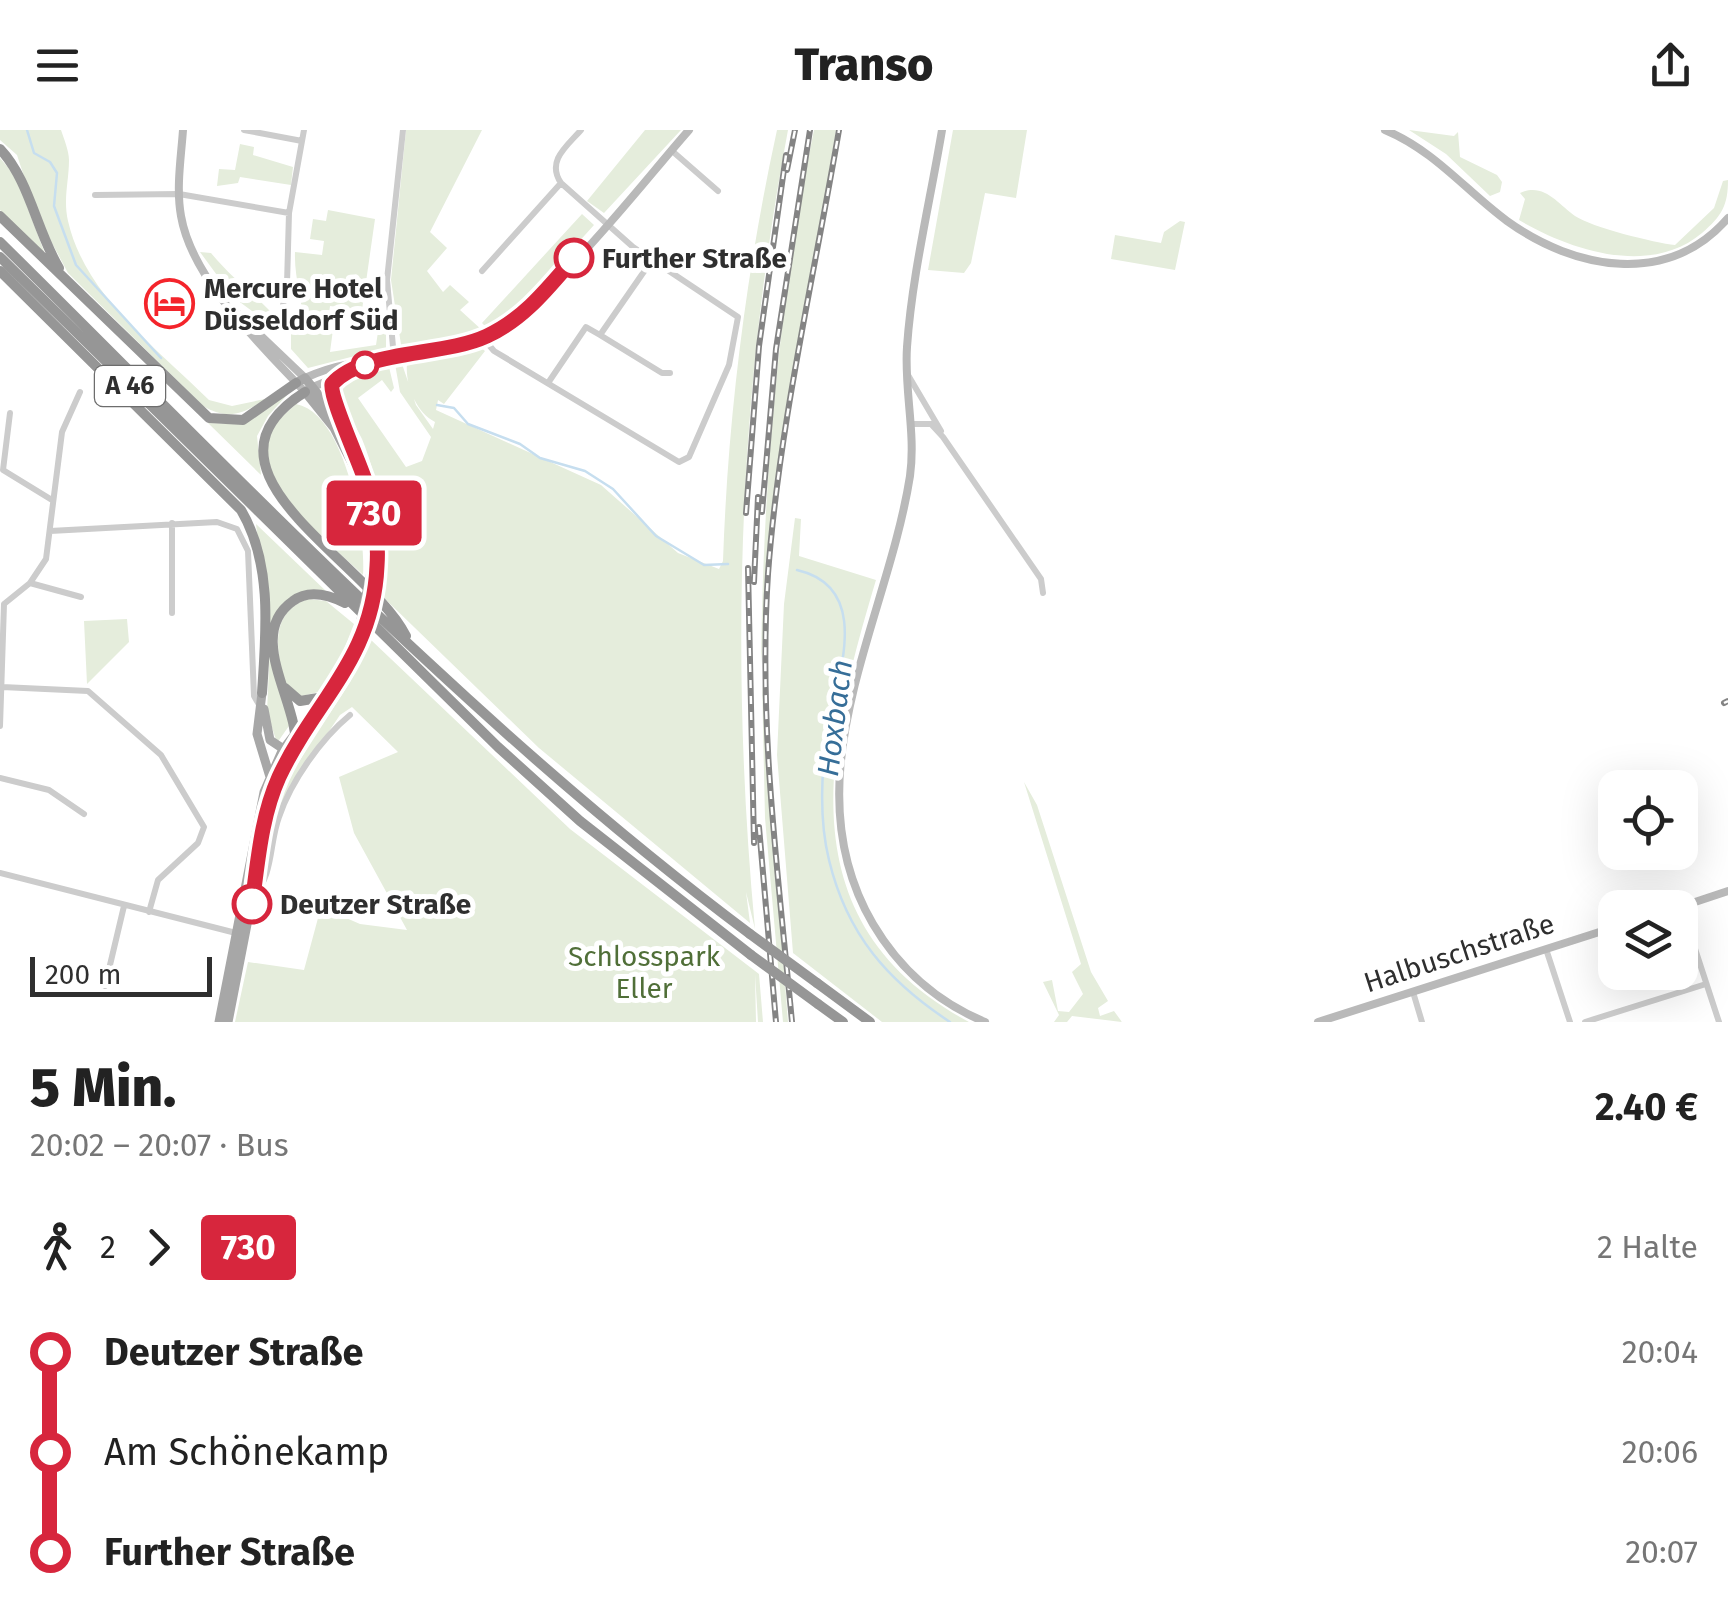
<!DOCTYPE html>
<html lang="de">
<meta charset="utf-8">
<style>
body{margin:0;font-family:"Fira Sans",sans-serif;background:#f6f6f6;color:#222;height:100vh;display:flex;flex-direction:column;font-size:38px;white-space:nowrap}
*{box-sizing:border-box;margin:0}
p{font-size:32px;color:#767676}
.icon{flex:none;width:55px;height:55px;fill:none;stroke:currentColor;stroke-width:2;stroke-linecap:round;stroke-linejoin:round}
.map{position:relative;height:892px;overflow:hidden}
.details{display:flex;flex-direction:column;background:#fff;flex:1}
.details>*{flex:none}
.badge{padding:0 20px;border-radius:8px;font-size:35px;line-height:65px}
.fabs{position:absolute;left:1598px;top:640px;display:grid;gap:20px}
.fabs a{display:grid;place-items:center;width:100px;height:100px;border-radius:20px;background:#fff;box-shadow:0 10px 40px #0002;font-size:50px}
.scale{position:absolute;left:30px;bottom:25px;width:182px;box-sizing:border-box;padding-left:10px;border:5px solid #2f2f2f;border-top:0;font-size:28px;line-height:35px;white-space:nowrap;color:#2f2f2f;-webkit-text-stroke:8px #fff;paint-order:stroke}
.map>.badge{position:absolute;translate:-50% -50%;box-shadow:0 0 0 5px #fff}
.legs{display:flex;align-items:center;gap:15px;height:110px;padding:0 30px;font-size:32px}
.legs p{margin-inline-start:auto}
.overview{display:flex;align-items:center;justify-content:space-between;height:170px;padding:0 30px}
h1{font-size:55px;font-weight:800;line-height:75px}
ul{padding:0 30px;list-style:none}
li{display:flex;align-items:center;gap:35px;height:100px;font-size:38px}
li i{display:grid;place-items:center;width:15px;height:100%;margin:0 12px;background:currentColor}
li i::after{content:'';width:25px;height:25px;margin:-12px;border:8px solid;border-radius:50%;background:#fff}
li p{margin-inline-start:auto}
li:first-child i{background:linear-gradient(#0000 50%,currentColor 0)}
li:last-child i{background:linear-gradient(currentColor 50%,#0000 0)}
header{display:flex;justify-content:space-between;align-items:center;height:130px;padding:0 30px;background:#fff;font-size:45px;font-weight:800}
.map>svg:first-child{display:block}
.green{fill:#e5eddc}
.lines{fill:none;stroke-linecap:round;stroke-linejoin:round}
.stream{stroke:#c6deef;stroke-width:2.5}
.street{stroke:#ccc;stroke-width:6}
.secondary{stroke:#b9b9b9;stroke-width:8}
.primary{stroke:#a7a7a7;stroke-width:9}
.highway{stroke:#969696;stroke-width:10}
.rail-casing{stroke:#848484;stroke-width:6}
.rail{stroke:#fff;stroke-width:2.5;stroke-dasharray:8;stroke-linecap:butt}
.primary-bridge{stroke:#a7a7a7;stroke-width:9}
.highway-bridge{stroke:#969696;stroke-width:10}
.line-1-casing{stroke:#fff;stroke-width:22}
.line-1{stroke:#d7263d;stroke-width:15}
.stop-1-dot{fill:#fff;stroke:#d7263d;stroke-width:5}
.labels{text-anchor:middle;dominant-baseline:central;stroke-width:10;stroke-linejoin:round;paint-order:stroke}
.shield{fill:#fff;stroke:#6d6d6d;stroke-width:2.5}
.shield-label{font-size:25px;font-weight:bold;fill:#2f2f2f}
.stop-label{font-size:28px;font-weight:bold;fill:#2f2f2f;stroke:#fff;text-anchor:start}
.poi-label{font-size:28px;font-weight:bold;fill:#2f2f2f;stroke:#fff;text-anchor:start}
.street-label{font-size:28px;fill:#2f2f2f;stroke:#fff}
.park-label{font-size:28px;fill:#506f38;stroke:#fff}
.water-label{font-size:30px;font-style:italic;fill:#366e98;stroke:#fff}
</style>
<header><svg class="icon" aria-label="menu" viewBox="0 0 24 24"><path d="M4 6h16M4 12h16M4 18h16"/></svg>Transo<svg class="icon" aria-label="share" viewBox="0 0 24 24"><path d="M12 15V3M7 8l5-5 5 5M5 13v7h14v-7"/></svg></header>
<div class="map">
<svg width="1728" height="892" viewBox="0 0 1728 892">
<rect width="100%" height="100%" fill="#fff"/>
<path class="green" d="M0 0H61C64 9 69 21 69 30 69 51 63 69 68 91 85 166 158 219 209 270L232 276 265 269C243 285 227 290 203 276L68 143 36 83 17 25 0 10Z
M406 0H482L430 102 447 118 427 141 443 162 450 155 469 172 460 180 483 201 441 216 402 221 391 150Z
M645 0H681L604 83 587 71Z
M777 0H788C738 265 730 531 755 799L746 762 750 793 539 618 382 466C387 414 382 358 362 309 354 292 341 277 338 259L361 243 389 237 394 258 391 262 382 250 358 268 406 337 422 331 431 307 400 262 395 234H402L416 275 433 299 435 292C416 282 405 255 407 233L479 216 485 221 444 274 438 270 436 280 601 355 678 423 719 439 723 431C728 286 746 142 777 0Z
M814 0H836L773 379 761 534C763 355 778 175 814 0Z
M953 0H1027L1016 68 985 63 971 133 964 143 928 140Z
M1409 0 1454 6 1458 2 1460 27 1497 45 1502 52 1500 62 1490 66 1446 24Z
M240 14 254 17 253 25 293 37 291 55 240 47 238 53 217 56 219 39 235 40Z
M0 28 16 47 45 124 0 80Z
M1728 50C1728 75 1722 86 1702 103 1650 147 1570 120 1519 90L1525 69 1520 63C1544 52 1558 74 1575 86 1591 97 1655 113 1675 115L1714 78 1723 51Z
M328 80 375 89 362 180 330 176 328 191 334 192 330 222 376 215 378 202 386 203V218L308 238 291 219V195L303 196C303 169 294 149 295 122L322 125 324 111 310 109 313 89 326 91Z
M582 84 594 95 531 165 489 200 482 193Z
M1180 91 1185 92 1175 140 1111 129 1115 105 1161 113 1164 102Z
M200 122 211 123C230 146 249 160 270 181L267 192 233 167Z
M288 264 268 286 257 306 261 345 208 293 242 294Z
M296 274C345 283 366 402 363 445 329 411 251 358 270 302 274 292 288 282 296 274Z
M795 388 801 389 799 426 876 450C826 617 784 793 969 892H882L793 823 777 625 784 474Z
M256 394 328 463 300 464 271 502 291 593 277 613 267 582 270 514Z
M308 469 326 471 354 494 341 527 319 562 301 566 284 552C276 519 270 482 308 469Z
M127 489 129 512 87 554 84 491Z
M370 509 570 699 759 844 763 892H758L755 844 756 892H235L248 832 304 840 321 777 360 794 407 800 354 703 339 647 398 622 352 577 340 585 285 666 262 743 284 655 350 552Z
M762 552 788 892H783L765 688Z
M1024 652 1037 675 1091 842 1108 871 1098 878 1100 886 1114 881 1122 892 1072 886 1067 892H1054L1059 885 1043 852 1052 850 1058 881 1069 882 1083 864 1072 842 1081 834Z"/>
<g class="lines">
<path class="stream" d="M27 0 34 23 50 32 57 43 54 76 76 135 161 228
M437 275 454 278 468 294 520 314 540 328 585 341 613 359 656 406 704 435 728 434
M797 440C875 458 836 549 828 600 821 640 819 690 829 730 847 805 888 851 950 892"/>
<path class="street" d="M244 0 302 11
M671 20 718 61
M95 65 179 64 289 83
M482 141 561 53
M280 191 287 154 289 83 304 0
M600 205 662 243H670
M483 208 494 221 679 332 689 327 729 235 738 187 633 117 561 53C546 31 567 16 581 0
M394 228 387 150 403 0
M908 245 941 301
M548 253 586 197 600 205 652 130
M10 283 3 340 52 370
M911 294H931L943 307 1041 449 1043 463
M50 401 217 392 237 399 248 421 254 566 261 578
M30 453 81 467
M172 483V393
M2 557 88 561 161 625 204 697 198 713 158 750 149 782
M0 596 4 474 30 453 46 429 62 302 80 262
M0 648 49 660 84 684
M0 743 236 803
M253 767C274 744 269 714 279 687 291 651 321 609 350 585
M1681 776 1719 892
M1546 819 1570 892
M105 856 124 776
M1413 862 1422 892
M1585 892 1706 854"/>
<path class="secondary" d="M183 0C181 28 176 58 181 86 192 150 261 215 305 262
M942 0C930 72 912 145 907 217 904 260 916 303 910 346 887 493 788 649 873 794 899 838 937 872 985 892
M1385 0C1435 21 1465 60 1507 91 1575 140 1668 157 1728 88
M235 181 305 248C362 222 412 234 469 213 542 187 635 61 689 0
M339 246 331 264 352 313
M308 259 374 232
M1677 778 1728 761
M1318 892 1615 797"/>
<path class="primary" d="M296 253 305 248C354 306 381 371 377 447
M305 262 334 298 356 341
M262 563 257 604 270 647
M264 579 270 610 288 622
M219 892 264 662 282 621 339 546 358 504
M228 892 272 666 287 632 339 556"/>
<path class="highway" d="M0 19C30 51 36 100 59 138
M0 86 209 288 243 290 296 253
M0 112C242 351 477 600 750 804
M0 127 498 617 580 691 751 825
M0 141 241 380C273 434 266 503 262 563
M305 262C181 340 369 431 406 506
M285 558 300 571 324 567
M295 620C302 576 243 506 293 471 309 459 329 465 345 473
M817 853 870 892
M818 874 843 892"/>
<defs>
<path id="rail" d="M787 40 795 0
M762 382 776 219 810 0
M746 383 759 216 786 25
M748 438 754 713
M754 452 758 367
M1724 573 1728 571
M759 697 776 892
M792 892C778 742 758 594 768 444 779 295 814 147 839 0"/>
</defs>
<use href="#rail" class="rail-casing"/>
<use href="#rail" class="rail"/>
<path class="primary-bridge" d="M358 504 371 442
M363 508 374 468"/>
<path class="highway-bridge" d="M750 804 817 853
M751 825 818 874"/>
</g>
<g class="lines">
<defs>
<path id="line-1" d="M252 774C258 731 261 687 279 647 315 570 373 529 377 436 379 408 374 380 366 353 360 333 329 266 332 254 364 219 442 227 487 206 524 189 548 158 574 128"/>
</defs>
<use href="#line-1" class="line-1-casing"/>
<use href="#line-1" class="line-1"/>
</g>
<defs>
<symbol id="hotel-ring" viewBox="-11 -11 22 22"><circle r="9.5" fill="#fff" stroke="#f4242b" stroke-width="1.5"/><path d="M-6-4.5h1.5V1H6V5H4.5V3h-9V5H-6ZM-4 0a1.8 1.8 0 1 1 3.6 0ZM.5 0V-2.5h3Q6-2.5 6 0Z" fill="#f4242b"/></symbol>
</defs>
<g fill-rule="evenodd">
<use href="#hotel-ring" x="142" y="146" width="55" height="55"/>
</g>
<g class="stop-1-dot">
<circle cx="574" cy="128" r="18"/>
<circle cx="365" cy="235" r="12"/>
<circle cx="252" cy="774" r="18"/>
</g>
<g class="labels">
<rect class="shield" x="95" y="236" width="70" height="40" rx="8"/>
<g class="shield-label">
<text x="130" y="256">A 46</text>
</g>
<g class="stop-label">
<text x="602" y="128">Further Straße</text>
<text x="280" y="774">Deutzer Straße</text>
</g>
<g class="poi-label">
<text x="204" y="158">Mercure Hotel<tspan x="204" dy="32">Düsseldorf Süd</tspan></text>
</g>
<g class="street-label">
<text transform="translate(1459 823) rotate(-18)">Halbuschstraße</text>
</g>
<g class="park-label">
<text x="644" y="826">Schlosspark<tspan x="644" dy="32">Eller</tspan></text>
</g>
<g class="water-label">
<text transform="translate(835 588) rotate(-83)">Hoxbach</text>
</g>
</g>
</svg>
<div class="fabs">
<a><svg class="icon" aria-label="locate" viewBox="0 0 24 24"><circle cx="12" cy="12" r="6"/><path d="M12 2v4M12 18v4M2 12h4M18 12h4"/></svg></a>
<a><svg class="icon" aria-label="layers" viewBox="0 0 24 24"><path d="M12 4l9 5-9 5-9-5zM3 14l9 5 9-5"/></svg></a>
</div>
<div class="scale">200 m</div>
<b class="badge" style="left:374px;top:383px;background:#d7263d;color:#fff">730</b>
</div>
<section class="details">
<div class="overview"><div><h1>5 Min.</h1><p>20:02 – 20:07 · Bus</p></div><b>2.40 €</b></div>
<div class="legs"><svg class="icon" aria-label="walk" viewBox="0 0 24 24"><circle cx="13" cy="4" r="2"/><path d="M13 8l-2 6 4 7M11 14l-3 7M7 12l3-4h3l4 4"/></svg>2<svg class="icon" aria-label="forward" viewBox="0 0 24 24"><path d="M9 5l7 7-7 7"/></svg><b class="badge" style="background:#d7263d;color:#fff">730</b><p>2 Halte</p></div>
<ul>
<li><i style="color:#d7263d"></i><b>Deutzer Straße</b><p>20:04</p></li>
<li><i style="color:#d7263d"></i><span>Am Schönekamp</span><p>20:06</p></li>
<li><i style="color:#d7263d"></i><b>Further Straße</b><p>20:07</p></li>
</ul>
</section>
